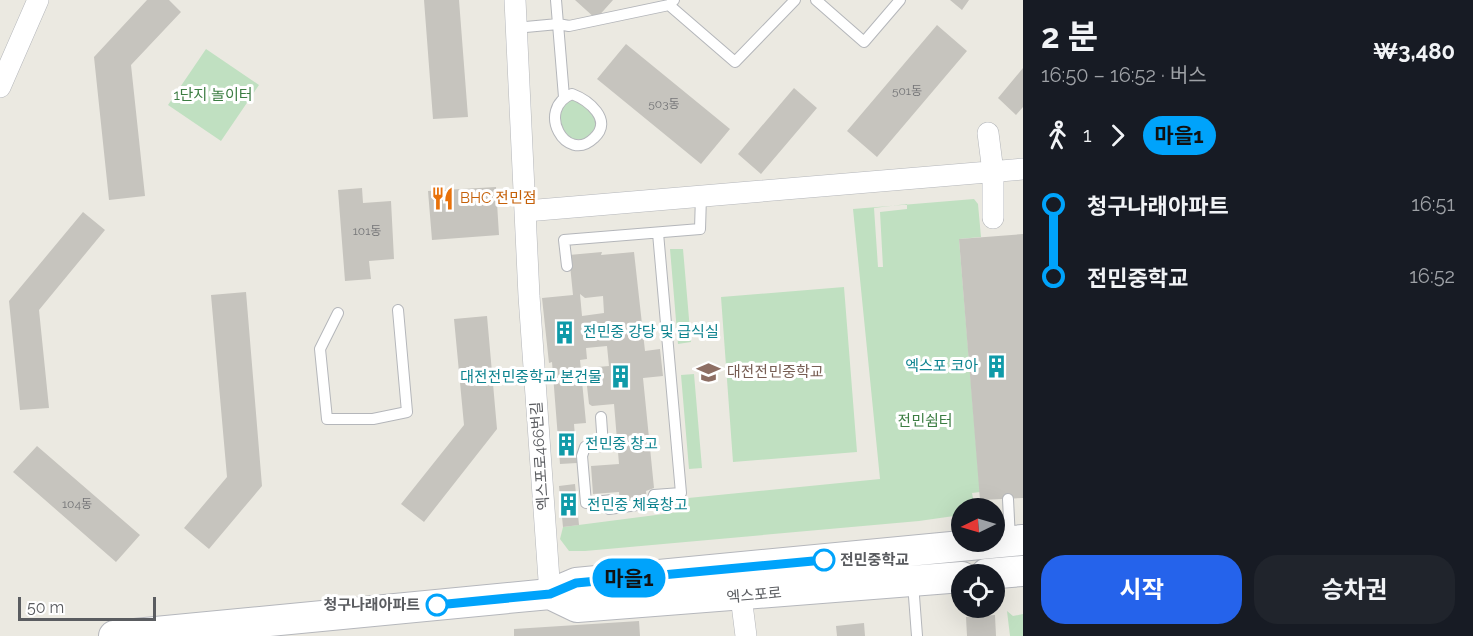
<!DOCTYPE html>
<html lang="ko">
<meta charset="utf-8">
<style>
body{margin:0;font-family:Raleway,"Noto Sans KR",sans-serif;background:#20242c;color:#f1f3f6;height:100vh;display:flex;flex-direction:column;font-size:22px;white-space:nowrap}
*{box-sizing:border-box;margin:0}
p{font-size:20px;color:#9ea1a6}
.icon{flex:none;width:33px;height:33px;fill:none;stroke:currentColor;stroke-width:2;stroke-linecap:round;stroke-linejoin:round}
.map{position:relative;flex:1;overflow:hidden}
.details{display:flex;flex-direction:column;background:#171b24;width:450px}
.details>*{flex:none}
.badge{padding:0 12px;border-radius:20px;font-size:21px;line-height:39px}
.needle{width:39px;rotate:265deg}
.controls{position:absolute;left:951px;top:498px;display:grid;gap:12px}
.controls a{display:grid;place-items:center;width:54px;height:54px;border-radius:50%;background:#171b24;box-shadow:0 6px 24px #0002;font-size:30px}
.scale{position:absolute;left:18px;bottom:15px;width:138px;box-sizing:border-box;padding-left:6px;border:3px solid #5a5c60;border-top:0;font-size:16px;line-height:21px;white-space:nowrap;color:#5a5c60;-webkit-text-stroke:4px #fff;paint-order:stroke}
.map>.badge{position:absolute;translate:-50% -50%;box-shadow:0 0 0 3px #fff}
.legs{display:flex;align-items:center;gap:9px;height:66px;padding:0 18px;font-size:20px}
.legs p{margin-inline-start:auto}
.overview{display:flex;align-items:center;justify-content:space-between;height:102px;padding:0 18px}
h1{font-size:33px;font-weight:700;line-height:45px}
.cta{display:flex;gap:12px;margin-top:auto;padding:12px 18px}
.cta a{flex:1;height:69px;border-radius:24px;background:#2563eb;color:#fff;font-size:24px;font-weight:700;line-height:69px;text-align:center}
.cta a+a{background:#20242c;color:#f1f3f6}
ul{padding:0 18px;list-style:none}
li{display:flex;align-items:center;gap:21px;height:72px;font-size:22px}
li i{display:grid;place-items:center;width:9px;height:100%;margin:0 8px;background:currentColor}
li i::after{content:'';width:15px;height:15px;margin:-8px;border:4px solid;border-radius:50%;background:#171b24}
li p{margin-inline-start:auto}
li:first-child i{background:linear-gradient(#0000 50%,currentColor 0)}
li:last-child i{background:linear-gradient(currentColor 50%,#0000 0)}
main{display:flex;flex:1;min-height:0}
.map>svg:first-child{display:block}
.green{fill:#c0e0c1;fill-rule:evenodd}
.building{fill:#c6c4be;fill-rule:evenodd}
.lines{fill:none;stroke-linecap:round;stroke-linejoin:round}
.service-casing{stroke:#b4b6ba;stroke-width:12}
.minor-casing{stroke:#b4b6ba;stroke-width:22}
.secondary-casing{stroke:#b5b7bc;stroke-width:32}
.service{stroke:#fff;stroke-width:10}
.minor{stroke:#fff;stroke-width:21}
.secondary{stroke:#fff;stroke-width:30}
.line-1-casing{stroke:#fff;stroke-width:14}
.line-1{stroke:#00a3fb;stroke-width:9}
.stop-1-dot{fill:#fff;stroke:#00a3fb;stroke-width:3}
.labels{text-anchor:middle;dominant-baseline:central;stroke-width:6;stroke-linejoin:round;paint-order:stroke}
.number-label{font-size:12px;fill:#757678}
.park-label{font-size:15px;fill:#3c7d42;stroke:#fff}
.food-label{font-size:15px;fill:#c56008;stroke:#fff;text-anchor:start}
.culture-label{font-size:15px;fill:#0d838f;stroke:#fff;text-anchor:start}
.education-label{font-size:15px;fill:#785e54;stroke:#fff;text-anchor:start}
.street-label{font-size:15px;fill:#5a5c60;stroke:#fff}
.stop-label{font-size:15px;font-weight:bold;fill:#5a5c60;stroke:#fff;text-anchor:start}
</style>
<main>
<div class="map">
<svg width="1023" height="636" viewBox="0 0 1023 636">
<rect width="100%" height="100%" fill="#ebe9e1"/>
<path class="green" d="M206 49 259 85 221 141 168 105Z
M572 94 600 118 594 139 565 140 556 111Z
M974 199 978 204 981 237 959 239 980 492 972 493 975 508H962L961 515 919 521 585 551H569L560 539 563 527 679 512 678 499 880 479 853 209ZM907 204V209L880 212 883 267H878L874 208Z
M670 249H683L691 342 678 344Z
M844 287 857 452 733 462 721 297Z
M694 374 702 468 689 469 681 375Z
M1007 611 1013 616 1023 614V636H1010Z"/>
<path class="building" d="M147 0H169L181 12 131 65 145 196 109 200 94 57Z
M424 0H459L468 117 433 119Z
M575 0H613L596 19Z
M950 0H969L962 10Z
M937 25 967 51 877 157 847 131Z
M626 44 730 129 701 164 597 79Z
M1023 68V107L1016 115 998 98Z
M794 88 817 108 761 174 738 154Z
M496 187 499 235 432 240 428 191Z
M362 188 363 203 391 201 394 259 369 261 371 279 345 281 338 190Z
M83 212 105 230 39 310 49 408 20 410 9 301Z
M1023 234V498L980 500 959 239Z
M602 252 601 255 634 252 645 351 660 349 663 376 643 378 654 488 646 491 647 502 620 504 619 492 593 494 591 466 619 464 614 404 592 406 589 404 585 368 609 366 607 346 586 348 587 359 580 360 586 423 574 424 577 463 560 464 552 362 549 363 542 298 573 295 569 255ZM580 294 585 298 603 296 604 313 582 316Z
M246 292 262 486 209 549 184 528 227 477 211 295Z
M487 316 497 429 424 522 401 504 464 425 454 319Z
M37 446 140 535 116 562 13 472Z
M575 484 579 525 563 527 559 486Z
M995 615 996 636H967L966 617Z
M639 621 640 636H514V629Z
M864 623 865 636H837L836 626Z"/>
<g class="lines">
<defs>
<path id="service" d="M556 0 558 24 569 26 669 5
M674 0 669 5 735 62 795 0
M816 0 864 42 900 0
M515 28 558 24 564 97
M572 94C588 100 614 120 594 138 566 165 535 109 572 94Z
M567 266 564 240 700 229 701 196
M338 313 320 349 327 419H373L407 412 398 310
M601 417 603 446 585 447 582 456 586 503 612 500 609 509 651 503 654 495 681 493 658 233
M1008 499 1010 540
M913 583 917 636"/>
<path id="minor" d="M515 0 529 296 550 594
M0 87 38 0
M988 133 993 172V218
M526 211 1023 169
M739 580 746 636"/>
<path id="secondary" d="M986 574 1023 571
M550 594 577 607 962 577
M114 636 550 594 576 583 1023 540"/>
</defs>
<use href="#service" class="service-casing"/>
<use href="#minor" class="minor-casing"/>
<use href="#secondary" class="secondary-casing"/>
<use href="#service" class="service"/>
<use href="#minor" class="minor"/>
<use href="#secondary" class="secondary"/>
</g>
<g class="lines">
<defs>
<path id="line-1" d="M437 605 550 594 576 583 824 560"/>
</defs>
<use href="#line-1" class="line-1-casing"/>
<use href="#line-1" class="line-1"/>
</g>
<defs>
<symbol id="restaurant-bare" viewBox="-9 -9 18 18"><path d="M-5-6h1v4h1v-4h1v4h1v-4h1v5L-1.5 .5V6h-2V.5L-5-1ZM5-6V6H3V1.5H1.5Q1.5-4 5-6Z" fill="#e8710a" stroke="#fff" stroke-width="2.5" paint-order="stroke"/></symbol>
<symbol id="building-bare" viewBox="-9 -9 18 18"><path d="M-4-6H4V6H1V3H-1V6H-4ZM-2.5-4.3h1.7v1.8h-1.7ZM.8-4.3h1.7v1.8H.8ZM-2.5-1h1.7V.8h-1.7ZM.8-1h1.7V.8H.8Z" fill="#0f9aa8" stroke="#fff" stroke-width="2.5" paint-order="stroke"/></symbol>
<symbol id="school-bare" viewBox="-9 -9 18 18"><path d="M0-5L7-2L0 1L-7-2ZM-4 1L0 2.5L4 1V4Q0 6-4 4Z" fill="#8d6e63" stroke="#fff" stroke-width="2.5" paint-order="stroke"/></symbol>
</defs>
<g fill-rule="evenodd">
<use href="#restaurant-bare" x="426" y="182" width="33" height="33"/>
<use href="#building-bare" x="548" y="316" width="33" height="33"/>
<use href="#building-bare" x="980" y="350" width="33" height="33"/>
<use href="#school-bare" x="692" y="356" width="33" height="33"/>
<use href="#building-bare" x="604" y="360" width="33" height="33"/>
<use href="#building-bare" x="550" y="428" width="33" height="33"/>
<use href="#building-bare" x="552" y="488" width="33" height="33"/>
</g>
<g class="stop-1-dot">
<circle cx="824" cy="560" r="10"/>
<circle cx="437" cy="605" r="10"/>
</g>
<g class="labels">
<g class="number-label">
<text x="907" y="91">501동</text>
<text x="664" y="104">503동</text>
<text x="367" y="231">101동</text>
<text x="77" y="504">104동</text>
</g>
<g class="park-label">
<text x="213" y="95">1단지 놀이터</text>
<text x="925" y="421">전민쉼터</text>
</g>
<g class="food-label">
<text x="460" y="198">BHC 전민점</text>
</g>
<g class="culture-label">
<text x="583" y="332">전민중 강당 및 급식실</text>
<text x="978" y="366" text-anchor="end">엑스포 코아</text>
<text x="602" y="377" text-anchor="end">대전전민중학교 본건물</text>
<text x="585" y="444">전민중 창고</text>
<text x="587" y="505">전민중 체육창고</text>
</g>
<g class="education-label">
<text x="727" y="372">대전전민중학교</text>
</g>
<g class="street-label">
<text transform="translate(540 456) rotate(-94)">엑스포로466번길</text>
<text transform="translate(754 595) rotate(-5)">엑스포로</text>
</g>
<g class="stop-label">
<text x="840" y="560">전민중학교</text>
<text x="420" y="605" text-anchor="end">청구나래아파트</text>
</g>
</g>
</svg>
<div class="controls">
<a><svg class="needle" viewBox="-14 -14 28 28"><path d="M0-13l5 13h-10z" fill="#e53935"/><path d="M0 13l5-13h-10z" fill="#9ea1a6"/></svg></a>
<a><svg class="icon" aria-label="locate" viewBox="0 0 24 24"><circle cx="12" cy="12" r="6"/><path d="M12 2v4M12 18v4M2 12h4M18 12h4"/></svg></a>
</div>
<div class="scale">50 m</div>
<b class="badge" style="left:629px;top:578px;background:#00a3fb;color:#111">마을1</b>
</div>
<section class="details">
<div class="overview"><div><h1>2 분</h1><p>16:50 – 16:52 · 버스</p></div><b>₩3,480</b></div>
<div class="legs"><svg class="icon" aria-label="walk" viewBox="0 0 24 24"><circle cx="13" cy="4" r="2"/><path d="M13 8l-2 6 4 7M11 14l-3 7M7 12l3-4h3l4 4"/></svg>1<svg class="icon" aria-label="forward" viewBox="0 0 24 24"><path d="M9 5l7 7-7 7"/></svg><b class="badge" style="background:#00a3fb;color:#111">마을1</b></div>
<ul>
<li><i style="color:#00a3fb"></i><b>청구나래아파트</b><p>16:51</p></li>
<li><i style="color:#00a3fb"></i><b>전민중학교</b><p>16:52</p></li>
</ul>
<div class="cta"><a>시작</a><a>승차권</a></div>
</section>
</main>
